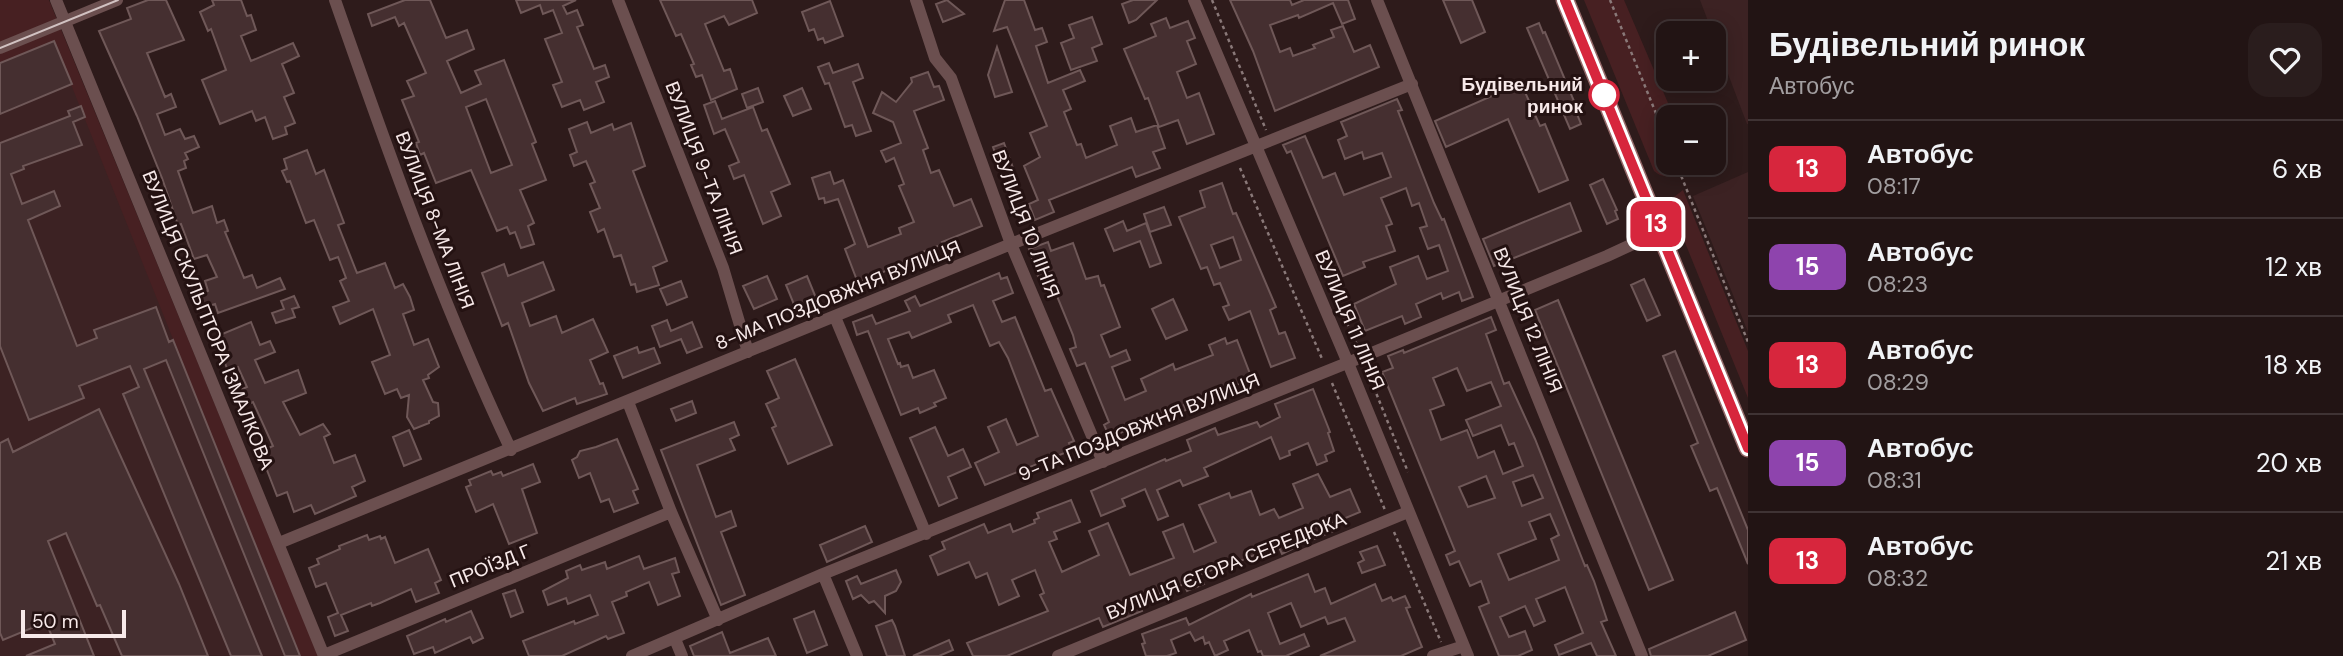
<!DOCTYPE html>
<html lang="uk">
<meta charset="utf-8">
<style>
body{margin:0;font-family:"DM Sans",sans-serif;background:#2a1d1d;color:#f1f3f6;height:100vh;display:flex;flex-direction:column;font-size:26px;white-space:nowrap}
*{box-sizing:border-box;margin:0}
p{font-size:23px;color:#a29ea0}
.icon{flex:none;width:38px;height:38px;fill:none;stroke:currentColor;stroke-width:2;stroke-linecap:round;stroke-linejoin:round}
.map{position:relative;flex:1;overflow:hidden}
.panel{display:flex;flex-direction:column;background:#221414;width:595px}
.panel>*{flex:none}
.badge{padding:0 14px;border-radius:10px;font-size:24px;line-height:46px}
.fabs{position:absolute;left:1656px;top:21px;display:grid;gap:14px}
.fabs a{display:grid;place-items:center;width:70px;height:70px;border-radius:14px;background:#221414;box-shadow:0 4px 18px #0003,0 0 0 2px #3f3334;font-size:35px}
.scale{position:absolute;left:21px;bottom:18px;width:105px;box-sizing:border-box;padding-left:7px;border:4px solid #f7e9e9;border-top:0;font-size:19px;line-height:24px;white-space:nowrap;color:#f7e9e9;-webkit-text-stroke:5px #241212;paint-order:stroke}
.map>.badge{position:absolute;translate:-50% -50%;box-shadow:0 0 0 4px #fff}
.round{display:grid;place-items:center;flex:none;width:74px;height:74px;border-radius:21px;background:#2a1d1d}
.overview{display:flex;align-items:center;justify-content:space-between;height:119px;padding:0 21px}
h1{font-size:33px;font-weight:600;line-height:52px}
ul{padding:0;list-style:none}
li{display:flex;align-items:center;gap:21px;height:98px;padding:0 21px;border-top:2px solid #3f3334}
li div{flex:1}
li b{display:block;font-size:26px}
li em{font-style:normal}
li .badge{min-width:77px;font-weight:700;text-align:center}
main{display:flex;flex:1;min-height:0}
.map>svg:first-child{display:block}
.built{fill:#3c2223}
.green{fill:#472022}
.building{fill:#452f30;stroke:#6f5858;stroke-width:2;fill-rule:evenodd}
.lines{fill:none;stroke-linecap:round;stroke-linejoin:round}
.path{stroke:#8a7979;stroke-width:2.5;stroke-dasharray:3.5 3.5;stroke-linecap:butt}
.street{stroke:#6b4f4f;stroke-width:12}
.secondary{stroke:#956868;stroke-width:19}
.tram{stroke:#d1c2c2;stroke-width:2}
.line-casing{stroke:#fff;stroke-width:16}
.line{stroke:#d7263d;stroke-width:10}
.stop-dot{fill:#fff;stroke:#d7263d;stroke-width:3.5}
.labels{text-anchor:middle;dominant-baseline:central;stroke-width:6;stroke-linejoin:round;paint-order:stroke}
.stop-label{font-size:19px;font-weight:bold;fill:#f7e9e9;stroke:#241212;text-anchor:end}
.street-label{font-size:19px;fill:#f7e9e9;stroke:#241212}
</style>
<main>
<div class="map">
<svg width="1748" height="656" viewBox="0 0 1748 656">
<rect width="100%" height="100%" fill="#2e1b1b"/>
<path class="built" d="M1700 0H1748V124H1747Z
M54 41 72 84 300 656H0V63Z
M1748 172V332L1693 196Z"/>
<path class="green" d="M0 0H49L318 656H300L54 42 0 63Z
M1584 0H1624L1674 117H1668V163H1693L1694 165C1681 171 1667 183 1654 171Z
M1683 190 1748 351V398L1671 208 1674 197Z"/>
<path class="building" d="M148 0H166L184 40 147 53 165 97 171 94 176 107 157 114 165 135 180 129 185 139 194 136 199 147 185 153 188 159 184 161 186 168 178 171 193 213 212 206 217 223 224 220 228 231 225 232 244 278 252 275 257 288 280 278 285 289 218 313 215 304 202 308 197 295 208 291 205 281 217 277 207 255 194 259 181 224 178 225 162 178 137 116 99 31 131 19 127 8Z
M212 0H241L247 16 251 15 256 30 241 36 251 61 293 43 299 56 282 64 294 93 284 97 295 123 285 127 287 134 273 139 265 117 256 121 252 111 220 124 202 80 226 70 211 29 208 31 200 12 214 5Z
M405 0H430L446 38 467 30 474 49 447 61 461 93 481 84 475 71 504 60 536 142 532 144 546 180 520 190 534 223 528 226 534 244 521 248 515 232 510 234 507 227 497 231 471 170 436 183 424 153 420 155 416 143 419 142 402 100 414 96 407 81 426 73 404 23 399 26 395 17 372 26 368 14ZM486 99 512 165 491 173 466 107Z
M516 0H576L563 6 567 14 577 10 583 25 577 27 594 69 605 65 609 77 596 82 604 102 584 110 580 100 562 107 553 85 562 82 545 39 562 33 553 10 543 14 540 5 521 13Z
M660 0H752L757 13 729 25 724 16 705 24 724 71 730 69 737 89 711 100 702 75 696 77 691 65 694 64 681 34 676 36Z
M947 0 964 14 943 22 936 4Z
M1005 0H1024L1035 30 1042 28 1047 42 1036 46 1048 83 1080 70 1085 81 1063 90 1071 109 1064 112 1077 145 1081 144 1086 158 1117 145 1110 126 1131 118 1136 132 1157 125 1165 148 1153 152 1160 168 1136 177 1132 167 1049 200 1054 212 1035 220 1029 204 1038 200 1024 166 1040 157 1030 133 1047 126 1007 27 994 31Z
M1133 0H1157L1136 20 1129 23 1122 4Z
M1230 0H1290L1292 5 1304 0H1348L1355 19 1342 24 1333 3 1299 18 1298 15 1270 25 1280 52 1290 48 1293 56 1315 48 1313 45 1334 37 1331 30 1343 26 1354 52 1370 45 1379 67 1275 111 1253 51Z
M1443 0H1472L1485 32 1461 43Z
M830 1 843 36 825 43 823 38 818 40 814 29 809 31 802 12Z
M1092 17 1102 44 1092 48 1097 61 1071 70 1061 43 1074 38 1069 25Z
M1166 18 1170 28 1188 21 1195 38 1187 41 1196 64 1177 72 1187 98 1199 93 1214 134 1187 144 1178 120 1159 127 1148 98 1145 99 1124 49 1156 36 1151 24Z
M1539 23 1543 33 1545 32 1579 113 1577 114 1581 124 1570 129 1527 28Z
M54 41 72 84 0 114V63Z
M997 47 1012 92 995 97 988 75Z
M829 63 833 73 858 64 863 78 853 82 871 131 856 136 852 125 845 127 829 83 825 84 818 67Z
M928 72 934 87 939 86 944 100 914 111 928 148 923 150 931 173 939 170 954 206 971 199 982 226 942 242 943 244 910 257 911 260 858 283 845 249 855 244 838 199 825 203 824 198 819 199 812 178 830 172 834 184 843 180 868 247 901 234 899 228 914 222 899 186 904 184 894 158 886 162 881 151 901 143 893 122 873 113 882 92 896 102 912 82 911 78Z
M1521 83 1540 126 1545 124 1568 180 1539 192 1508 119 1446 147 1435 121Z
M758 88 763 102 747 108 742 94Z
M802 88 811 109 793 116 784 96Z
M1397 99 1402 110 1398 111 1434 203 1442 220 1444 219 1473 297 1462 301 1459 292 1443 299 1441 293 1416 304 1421 317 1405 324 1402 316 1365 331 1354 304 1396 284 1390 267 1418 256 1427 279 1448 271 1439 245 1428 249 1420 228 1427 226 1419 203 1412 206 1406 188 1381 198 1392 224 1386 226 1395 251 1363 262 1365 267 1343 276 1291 151 1287 153 1283 145 1305 136 1323 178 1335 173 1344 195 1391 177 1382 153 1364 159 1362 152 1345 159 1338 140 1347 136 1341 122Z
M715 101 722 119 753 107 762 131 767 129 790 184 771 192 781 216 763 224 744 175 734 179 729 166 739 162 725 129 714 134 704 105Z
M81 106 85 117 73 122 82 145 23 166 24 169 11 174 22 204 54 191 60 206 28 220 77 346 97 338 94 330 156 307 169 342 173 340 300 656H285L166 360 144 369 262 656H231L123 394 139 387 130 366 79 386 84 398 29 420 0 346V143L70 116 68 111Z
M587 122 591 133 612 124 614 130 631 123 645 166 633 171 667 261 653 267 659 285 637 292 635 284 631 285 621 255 614 257 604 229 598 232 590 212 600 208 590 184 595 182 586 161 574 166 570 155 577 152 569 129Z
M1004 143 1013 168 1002 172 993 147Z
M307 150 316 174 324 170 344 223 338 225 357 273 385 263 395 288 403 284 410 297 414 310 403 314 414 345 428 339 439 367 428 375 429 378 423 380 433 402 438 403 439 416 429 421V423L414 429 407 417 409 395 401 398 397 389 385 394 372 362 390 355 373 309 340 324 333 307 349 301 340 281 346 278 338 257 330 260 314 220 306 223 290 181 287 182 282 171 287 169 284 159Z
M1603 179 1617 210 1615 211 1618 219 1607 224 1590 185Z
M1222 183 1233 214 1236 213 1276 307 1270 310 1279 334 1285 332 1295 358 1271 367 1250 311 1229 320 1223 307 1229 305 1220 283 1214 285 1207 267 1201 269 1179 217 1205 207 1200 191ZM1233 237 1241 260 1220 268 1211 245Z
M1570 203 1581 231 1494 266 1483 239Z
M1164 207 1171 225 1150 232 1144 214Z
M1123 221 1127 231 1146 223 1161 263 1150 267 1140 241 1114 251 1105 229Z
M1048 242 1051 251 1073 243 1086 279 1098 276 1101 286 1104 285 1120 327 1101 335 1110 357 1126 350 1130 360 1112 367 1125 400 1146 391 1141 379 1173 364 1175 370 1213 355 1209 345 1225 338 1227 344 1237 340 1252 379 1184 405 1186 410 1147 426 1145 421 1110 438 1104 425 1109 422 1085 363 1077 366 1070 349 1076 347 1073 335 1050 279 1040 282 1029 249Z
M543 262 554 290 522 303 530 326 556 316 562 333 593 319 608 352 590 360 600 384 603 383 607 394 577 404 575 398 543 411 529 383 508 323 502 326 482 273 504 264 508 276Z
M999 273 1001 279 1007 277 1013 293 993 301 1002 322 1015 317 1045 391 1051 389 1074 441 1069 443 1072 450 985 485 975 463 999 452 988 427 1006 419 1017 445 1038 436 1008 358 999 342 990 346 973 305 948 315 951 322 912 338 909 332 888 339 898 364 900 363 901 367 908 365 913 378 934 370 946 398 934 403 936 406 920 413 918 408 901 415 868 331 857 335 853 322 872 315 876 324 910 311 905 301 915 296 920 306Z
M767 276 777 299 754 309 743 286Z
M807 276 816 298 795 307 786 285Z
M1644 279 1660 315 1647 321 1631 285Z
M681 281 687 297 667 305 660 289Z
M294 296 299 307 292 309 295 317 276 323 272 313 284 309 281 301Z
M1173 299 1187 330 1166 339 1152 309Z
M1558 300 1673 580 1649 590 1535 310Z
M1491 317 1496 330 1486 334 1504 384 1509 382 1535 439 1585 566 1587 565 1594 581 1607 620 1601 622 1616 656H1597L1591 643 1559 655 1555 645 1583 633 1565 587 1536 599 1545 621 1534 626 1525 606 1500 617 1509 637 1525 631 1532 650 1518 656H1499L1479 607 1489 603 1481 581 1470 586 1459 561 1450 565 1446 555 1455 551 1382 372 1393 368 1388 356 1403 350 1404 353ZM1457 368 1467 391 1491 382 1501 406 1466 420 1473 436 1501 425 1509 445 1514 443 1523 466 1503 474 1494 451 1478 458 1467 430 1441 440 1430 410 1444 405 1433 378ZM1533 475 1543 498 1522 506 1513 482ZM1486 476 1495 498 1468 507 1459 487ZM1550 514 1559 535 1551 539 1559 560 1509 580 1498 554 1536 539 1529 522Z
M667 320 671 331 692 322 702 347 687 353 681 339 660 347 652 326Z
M251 322 260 345 270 341 275 352 255 360 265 383 298 370 306 393 283 402 300 435 323 424 330 434 324 437 334 463 355 455 365 481 352 487 356 496 315 514 311 505 294 512 287 492 277 496 260 452 273 446 253 402 244 406 238 391 247 387 238 367 228 371 215 337Z
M637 347 639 353 654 348 660 363 623 378 614 356Z
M1675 351 1748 530V564L1717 488 1710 491 1691 446 1698 443 1663 356Z
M795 359 832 445 788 464 772 428 776 426 766 404 779 398 767 371Z
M1313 389 1330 432 1328 433 1334 451 1325 455 1327 461 1317 465 1308 443 1289 451 1290 455 1280 459 1271 437 1204 468 1208 476 1183 486 1180 480 1157 490 1168 516 1158 520 1145 489 1122 499 1125 506 1101 516 1091 491 1165 459 1166 461 1191 451 1187 440 1215 428 1218 435 1257 422 1260 427 1280 417 1275 404Z
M692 401 696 413 676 421 671 409Z
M99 409 179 584 208 656H122L100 605 97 606 66 533 48 541 94 656H26L55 644 46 622 3 640 0 633V443L8 439 13 452Z
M734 422 739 435 730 439 735 450 697 465 716 517 731 511 736 526 721 532 745 595 721 605 661 450Z
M935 427 948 456 963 449 971 467 948 477 957 498 939 506 910 438Z
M409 430 421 459 404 466 393 437Z
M617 439 638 489 633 491 638 503 614 512 609 499 601 502 590 473 579 478 572 460 577 457 580 451 596 447Z
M533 464 540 482 522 489 537 533 509 544 493 504 476 512 466 487 471 485 469 480 491 471 493 475 501 472 503 476Z
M1318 474 1330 497 1350 489 1360 512 1331 524 1334 531 1314 539 1309 530 1288 540 1292 549 1282 554 1278 545 1238 562 1237 559 1200 575 1204 584 1187 591 1184 584 1139 602 1142 611 1103 627 1099 618 1007 656H973L967 643 1048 611 1040 595 1044 593 1035 570 1012 580 1019 596 999 605 987 573 976 578 969 562 938 575 930 556 945 549 942 542 984 524 988 533 1010 524 1013 532 1035 523 1034 520 1039 518 1037 513 1071 500 1080 522 1054 532 1057 539 1049 542 1062 572 1099 555 1089 531 1108 523 1130 575 1174 558 1163 532 1183 524 1194 552 1216 542 1199 505 1229 493 1231 498 1251 491 1260 515 1274 509 1279 518 1303 508 1293 484Z
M865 526 872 542 827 562 820 545Z
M367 535 369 540 380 536 381 539 385 537 395 563 428 549 441 580 435 583 439 593 416 602 411 589 380 603 372 606 371 603 341 615 348 631 335 636 328 617 338 613 326 583 316 587 309 568 319 564 317 559 340 549 339 546Z
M1377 546 1385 565 1362 573 1358 563 1364 560 1360 552Z
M639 556 644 569 675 558 679 572 672 574 680 596 658 605 649 582 626 592 627 596 612 602 624 633 608 639 606 636 562 656H529L523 641 574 621 575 624 598 615 590 595 568 604 566 598 548 605 543 591 568 578 566 571 580 565 582 570 605 562 607 569Z
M896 570 901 582 896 591 885 596V613L874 601 869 603 861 595 853 599 846 581 857 576 861 584Z
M1308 574 1315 592 1325 588 1331 604 1375 584 1382 601 1391 597 1393 601 1405 596 1410 607 1406 608 1422 647 1401 656H1320L1355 641 1345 618 1328 624 1325 617 1301 627 1291 603 1268 613 1280 644 1304 634 1309 646 1286 656H1263L1261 651 1258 652 1249 630 1224 641 1228 650 1215 656 1209 642 1205 644 1203 637 1195 641 1190 632 1171 640 1176 653 1167 656H1146L1142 644 1145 643 1142 634 1186 618 1189 625 1251 594 1252 597Z
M515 590 523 612 511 617 503 594Z
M471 611 483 638 473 643 470 637 435 653 433 647 414 654 407 636 445 619 446 622Z
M814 611 827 645 807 653 794 619Z
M1735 612 1746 640 1708 656H1651L1649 649Z
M892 620 895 626 905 656H887L876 626Z
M722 632 730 653 768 638 776 656H694L690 646Z
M949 640 953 650 939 656H913Z"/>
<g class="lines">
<path class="path" d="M1212 0 1266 130
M1610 0 1668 143
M1676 163 1748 342
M1240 168 1323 361
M1341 310 1357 345
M1366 368 1408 472
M1332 383 1385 510
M1394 532 1441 642"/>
<path class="street" d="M56 0 324 656
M335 0C388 152 442 304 511 450
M618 0 723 268 748 352
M916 0 935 58 951 78 1011 244 1103 462
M1194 0 1348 363 1468 656
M1377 0 1642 656
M0 48 117 0
M835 317 926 534
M628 402 671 512 718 620
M279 543 1011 244 1412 84
M823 574 857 656
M675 639 682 656
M324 655 671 512
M632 656 823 574 1362 357 1607 256 1659 232
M1058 656 1408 512
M1433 656 1464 646"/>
<path class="secondary" d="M1565 0 1748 448"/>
<path class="tram" d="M0 48 118 0"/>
</g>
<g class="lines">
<defs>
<path id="line" d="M1565 0 1748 448"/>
</defs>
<use href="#line" class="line-casing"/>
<use href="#line" class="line"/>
</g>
<circle class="stop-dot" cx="1604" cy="95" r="14"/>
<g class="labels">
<g class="stop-label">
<text x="1583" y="84">Будівельний<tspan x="1583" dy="22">ринок</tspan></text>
</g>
<g class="street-label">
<text transform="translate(704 168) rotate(69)">ВУЛИЦЯ 9-ТА ЛІНІЯ</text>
<text transform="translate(435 220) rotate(69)">ВУЛИЦЯ 8-МА ЛІНІЯ</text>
<text transform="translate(1026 224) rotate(69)">ВУЛИЦЯ 10 ЛІНІЯ</text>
<text transform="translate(838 295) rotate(-22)">8-МА ПОЗДОВЖНЯ ВУЛИЦЯ</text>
<text transform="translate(208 320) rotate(68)">ВУЛИЦЯ СКУЛЬПТОРА ІЗМАЛКОВА</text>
<text transform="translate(1350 320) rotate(67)">ВУЛИЦЯ 11 ЛІНІЯ</text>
<text transform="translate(1528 320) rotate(68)">ВУЛИЦЯ 12 ЛІНІЯ</text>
<text transform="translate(1139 427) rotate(-22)">9-ТА ПОЗДОВЖНЯ ВУЛИЦЯ</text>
<text transform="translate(490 566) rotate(-22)">ПРОЇЗД Г</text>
<text transform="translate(1226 566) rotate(-22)">ВУЛИЦЯ ЄГОРА СЕРЕДЮКА</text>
</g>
</g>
</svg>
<div class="fabs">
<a>+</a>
<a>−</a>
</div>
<div class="scale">50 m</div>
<b class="badge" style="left:1656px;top:224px;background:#d7263d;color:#fff">13</b>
</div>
<section class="panel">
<div class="overview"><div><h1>Будівельний ринок</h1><p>Автобус</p></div><a class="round"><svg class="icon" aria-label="heart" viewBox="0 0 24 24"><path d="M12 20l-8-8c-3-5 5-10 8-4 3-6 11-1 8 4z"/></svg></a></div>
<ul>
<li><span class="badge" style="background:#d7263d;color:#fff">13</span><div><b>Автобус</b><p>08:17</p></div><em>6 хв</em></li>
<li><span class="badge" style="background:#8e44ad;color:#fff">15</span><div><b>Автобус</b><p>08:23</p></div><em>12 хв</em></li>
<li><span class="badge" style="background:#d7263d;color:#fff">13</span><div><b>Автобус</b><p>08:29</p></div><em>18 хв</em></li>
<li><span class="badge" style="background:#8e44ad;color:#fff">15</span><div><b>Автобус</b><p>08:31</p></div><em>20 хв</em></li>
<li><span class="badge" style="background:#d7263d;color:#fff">13</span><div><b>Автобус</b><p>08:32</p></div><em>21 хв</em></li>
</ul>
</section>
</main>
